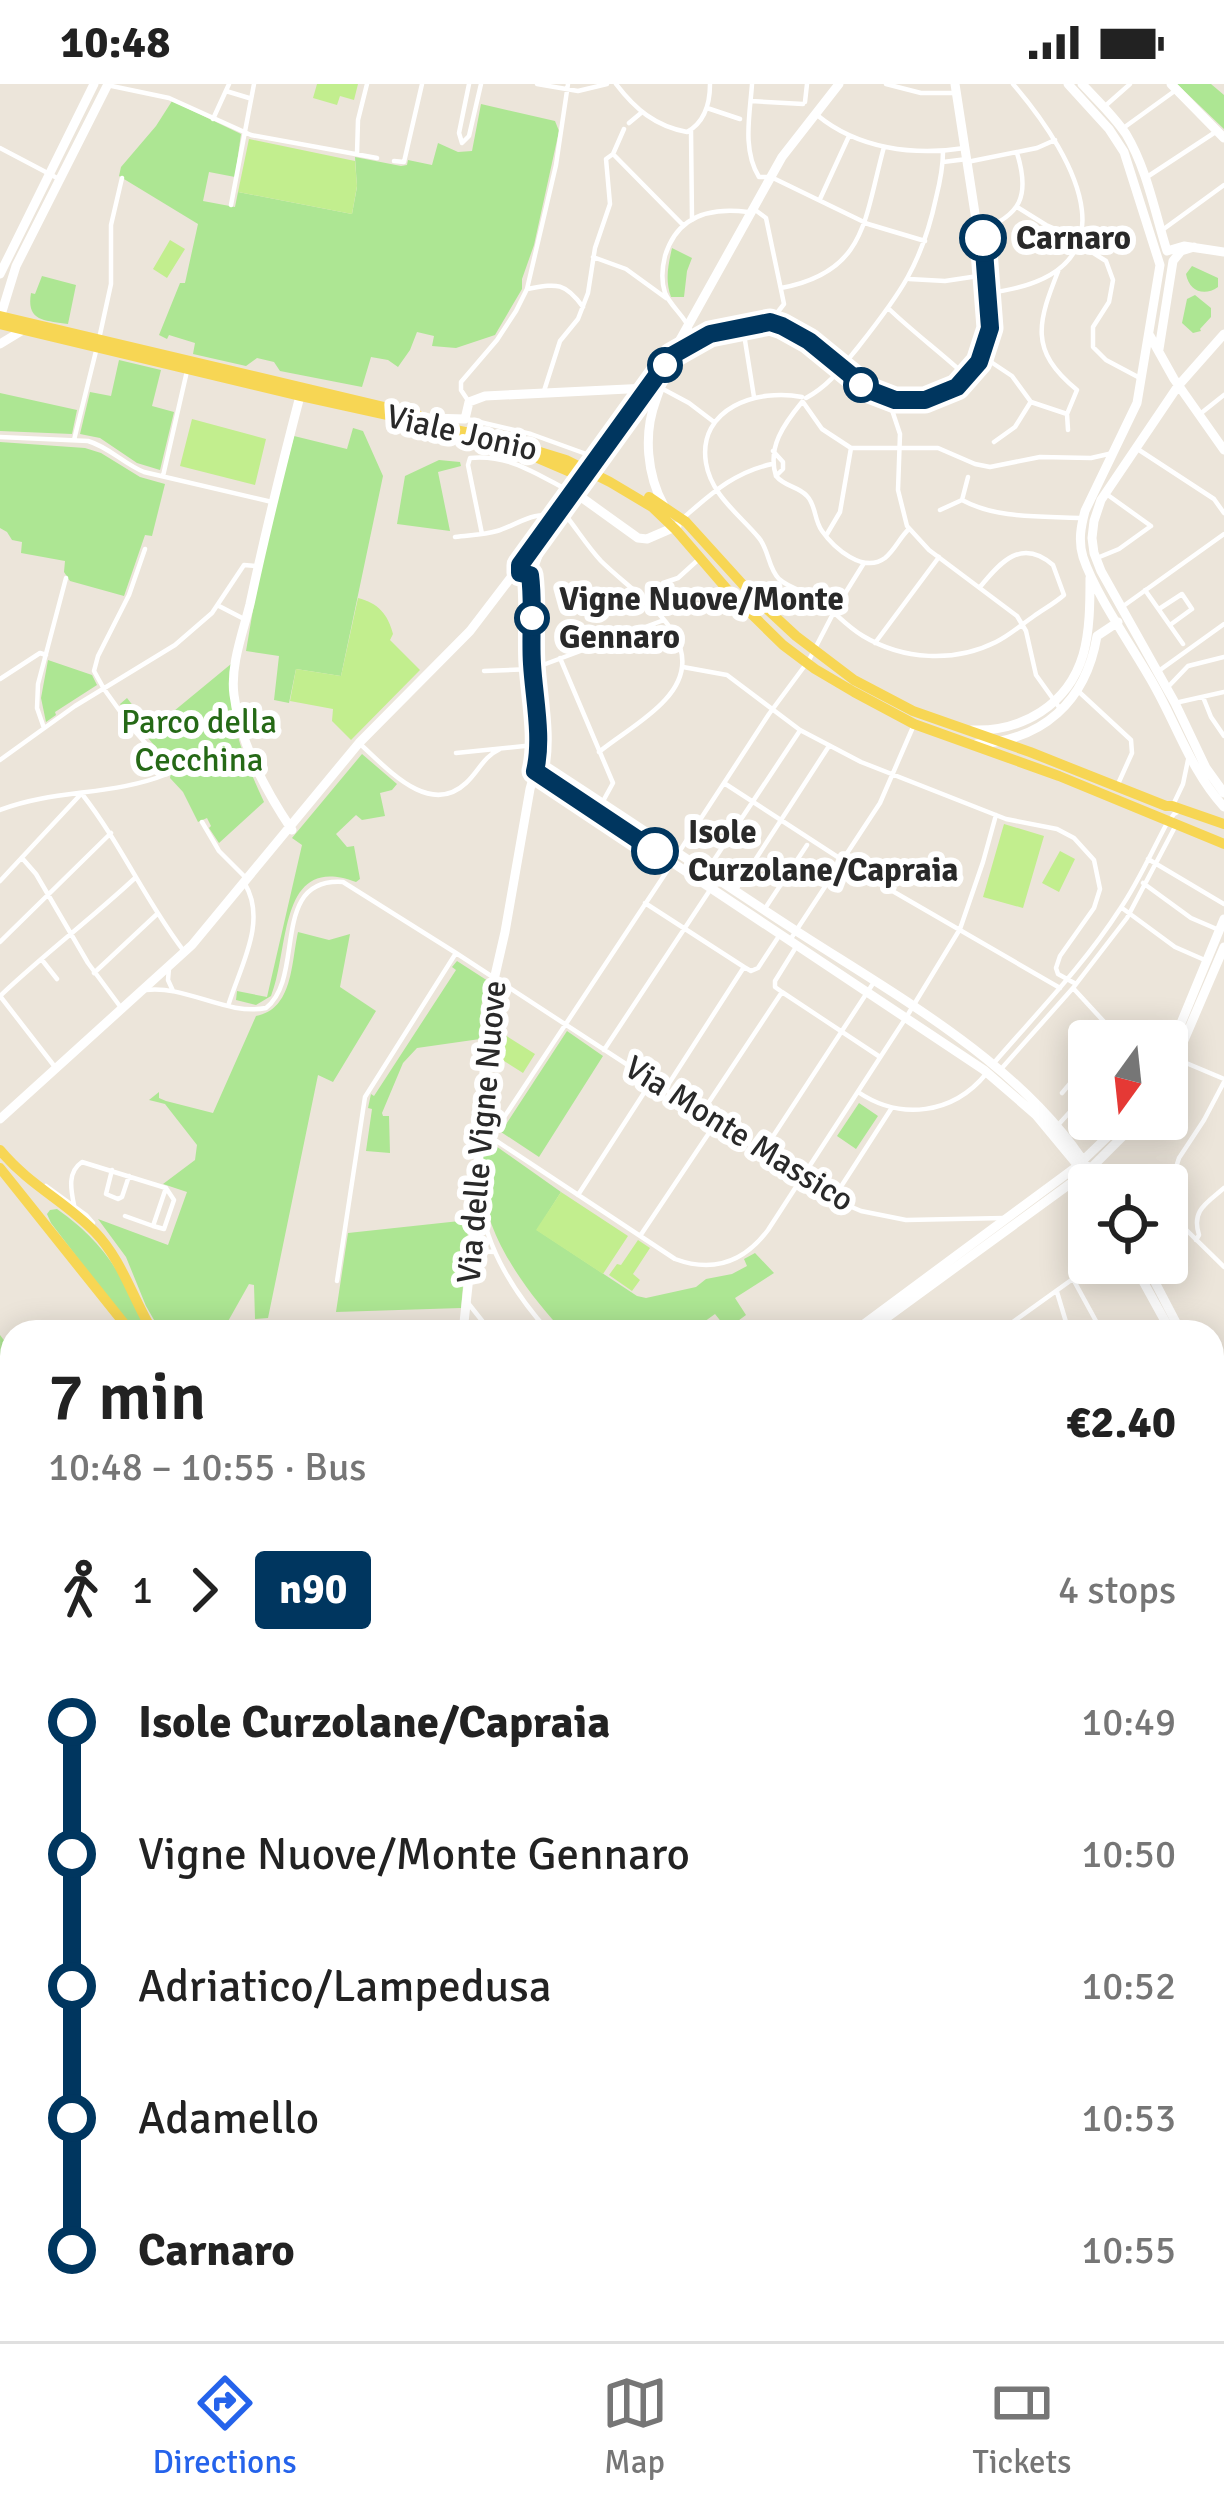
<!DOCTYPE html>
<meta charset="utf-8">
<style>
body{margin:0;font-family:Signika,sans-serif;background:#f2f2f2;color:#222;height:100vh;display:flex;flex-direction:column;font-size:45px;white-space:nowrap}
*{box-sizing:border-box;margin:0}
p{font-size:39px;color:#767676}
.icon{flex:none;width:66px;height:66px;fill:none;stroke:currentColor;stroke-width:2;stroke-linecap:round;stroke-linejoin:round}
.map{position:relative;flex:1;overflow:hidden}
.details{position:absolute;left:0px;top:1236px;width:1224px;height:1023px;display:flex;flex-direction:column;background:#fff;border-radius:36px 36px 0 0;box-shadow:0 6px 30px #0003}
.details>*{flex:none}
.badge{padding:0 24px;border-radius:9px;font-size:42px;line-height:78px}
.needle{width:78px;rotate:195deg}
.buttons{position:absolute;left:1068px;top:936px;display:grid;gap:24px}
.buttons a{display:grid;place-items:center;width:120px;height:120px;border-radius:12px;background:#fff;box-shadow:0 6px 30px #0003;font-size:60px}
.map>.badge{position:absolute;translate:-50% -50%;box-shadow:0 0 0 6px #fff}
.legs{display:flex;align-items:center;gap:18px;height:132px;padding:0 48px;font-size:39px}
.legs p{margin-inline-start:auto}
.head{display:flex;align-items:center;justify-content:space-between;height:204px;padding:0 48px}
h1{font-size:66px;font-weight:600;line-height:90px}
ul{padding:0 48px;list-style:none}
li{display:flex;align-items:center;gap:42px;height:132px;font-size:45px}
li i{display:grid;place-items:center;width:18px;height:100%;margin:0 15px;background:currentColor}
li i::after{content:'';width:30px;height:30px;margin:-15px;border:9px solid;border-radius:50%;background:#fff}
li p{margin-inline-start:auto}
li:first-child i{background:linear-gradient(#0000 50%,currentColor 0)}
li:last-child i{background:linear-gradient(currentColor 50%,#0000 0)}
.status{display:flex;justify-content:space-between;align-items:center;height:84px;padding:0 60px;background:#fff;direction:ltr}
.status svg{height:33px;fill:currentColor}
.dock{display:flex;justify-content:space-around;align-items:center;height:168px;border-top:3px solid #e0e0e0;background:#fff;font-size:33px;color:#767676}
.dock a{display:grid;justify-items:center;gap:6px}
.dock .current{color:#2563eb}
.map>svg:first-child{display:block}
.green{fill:#ade693}
.pitch{fill:#c2ee8e}
.lines{fill:none;stroke-linecap:round;stroke-linejoin:round}
.street{stroke:#fff;stroke-width:4.5}
.secondary{stroke:#fff;stroke-width:9}
.primary{stroke:#f7d654;stroke-width:10}
.line-1-casing{stroke:#fff;stroke-width:27}
.line-1{stroke:#00365f;stroke-width:18}
.stop-1-dot{fill:#fff;stroke:#00365f;stroke-width:6}
.labels{text-anchor:middle;dominant-baseline:central;stroke-width:12;stroke-linejoin:round;paint-order:stroke}
.stop-label{font-size:33px;font-weight:bold;fill:#292929;stroke:#fff;text-anchor:start}
.street-label{font-size:33px;fill:#292929;stroke:#fff}
.park-label{font-size:33px;fill:#256916;stroke:#fff}
</style>
<div class="status"><b>10:48</b><svg viewBox="0 0 49 12"><path d="M0 12V9h3v3zM5 12V6h3v6zM10 12V3h3v9zM15 12V0h3v12zM26 1h20v11H26zM47 4h2v5h-2z"/></svg></div>
<div class="map">
<svg width="1224" height="2257" viewBox="0 0 1224 2257">
<rect width="100%" height="100%" fill="#ece5da"/>
<path class="green" d="M1177 0H1211L1224 11V45Z
M172 17 241 50 235 93 209 88 203 117 235 123 238 108 352 130 357 103 355 73 401 82 407 81 408 76 432 81 438 59 458 68 472 67 481 20 555 37 559 47 534 161 522 195V205L495 251 456 264 432 262 434 252 417 248 410 266 398 283 388 276 371 273 362 303 280 287 274 278 257 274 246 282 193 270 195 259 169 251 167 255 159 251 180 199H185L198 140 119 92 121 83 156 42Z
M672 164 692 174 687 187 684 213H671C665 196 668 182 672 164Z
M1192 182 1218 194V203C1204 213 1189 207 1186 190Z
M42 192 76 201 68 240C45 236 26 238 31 209L35 210Z
M1195 211 1211 224V233L1200 245 1201 247 1193 249 1182 239 1187 215Z
M119 276 161 286 152 322 174 328 160 386 137 379 100 354 80 350 90 308 111 312Z
M0 309 77 326 72 350 0 347Z
M353 344 363 347 383 392 341 592 296 585 289 619 274 616 279 572 246 567 261 479 294 352 347 365Z
M0 358 85 364 101 369 140 393 165 400 152 452 145 451 124 512 70 497 64 488 65 477 21 469 22 458 12 456 7 448 0 444Z
M439 376 460 378 461 382 438 388 450 447 397 440 405 392Z
M48 576 92 591 97 601 55 628 56 631 46 638 41 614Z
M231 580C226 632 242 670 264 718L219 759 209 744 211 742 207 734 198 738 183 708 170 694 172 683 120 620 127 614 145 637 148 635 157 641Z
M362 670 397 700 392 706 380 709 385 732 362 736 356 731 336 750 347 763 354 762 360 795 356 798C277 768 290 867 271 912L256 921 236 916 237 907 267 913 302 761 292 754Z
M298 848 329 856 350 850 340 903 376 927 333 998 318 991 268 1234 255 1235 254 1201 249 1200 222 1248H161L146 1222 126 1173 98 1135 168 1161 187 1108 163 1100 195 1076 197 1061 165 1020 149 1016 159 1008V1014L166 1017 213 1029 256 932C293 925 291 880 298 848Z
M457 877 488 897 481 922 480 955 417 964 403 979 382 1029 383 1032H389L390 1069 366 1067 372 1025 368 1024 371 1010 374 1012 456 886 452 883Z
M567 947 603 972 539 1073 501 1048Z
M859 1019 878 1032 856 1065 837 1052Z
M486 1055 561 1108 537 1146 637 1212 646 1214 696 1203 706 1195 732 1190 747 1182 744 1175 755 1169 774 1189 735 1214 746 1231 727 1245 715 1230 690 1248H564C519 1200 465 1126 486 1055Z
M57 1125C109 1162 122 1193 149 1248H134L51 1139 47 1130 50 1126Z
M469 1136 461 1224 336 1228 348 1149Z
M0 1251 12 1267V1304L1 1337Z
M0 1441 12 1446 10 2083 7 2082 8 2066 0 2063V1604L5 1585 0 1578Z
M1224 1615V1684L1212 1678V1639Z
M0 2204 12 2208V2247H87L82 2257H0Z
M524 2247H599V2254L619 2257H530Z
M989 2247H1080L1083 2257H1006Z"/>
<path class="pitch" d="M317 0H358L354 16 340 12 337 21 313 14Z
M249 55 355 77 357 102 352 130 238 108Z
M170 156 185 165 167 194 153 185Z
M192 335 266 355 255 401 180 382Z
M358 514C378 519 388 530 393 550L390 556 420 586 351 656 332 637 333 625 290 617 296 585 341 592Z
M1004 740 1044 752 1023 824 983 813Z
M1060 767 1075 775 1059 808 1042 799Z
M505 951 535 970 523 989 493 970Z
M561 1108 628 1152 603 1190 536 1146Z
M638 1156 650 1164 633 1190 640 1196 632 1207 609 1191 617 1180 621 1181Z"/>
<g class="lines">
<path class="street" d="M469 0 459 49 462 59 469 52 481 0
M537 0 578 7 607 0
M616 0C635 25 655 42 687 48 705 38 710 20 710 0
M752 0C750 30 742 66 759 93H771L868 140 925 157
M886 0 921 9H956
M107 1 169 14 251 51 377 74
M226 7 249 14
M751 17 803 20
M805 18 807 0
M1104 23 1130 0
M707 24 740 35
M817 31C858 65 914 72 965 64
M213 35 229 0
M629 39 641 29
M1122 45 1176 6
M691 47 692 136
M0 64 59 95
M357 70 358 36 367 0
M613 70 683 141
M394 77 404 78 422 0
M943 78 967 75
M967 78 1037 64 1055 56
M1147 93 1217 47
M820 115 849 52
M231 121 254 0
M1017 123 1046 141 1081 156
M754 125 766 134 784 220 770 238
M978 147C1022 132 1030 111 1017 69
M1161 147 1224 101
M1079 160 1106 177 1113 196 1109 218 1093 243V263L1106 276 1138 293
M593 173 626 185 666 214
M1059 185C1038 238 1028 266 1077 306L1067 330 1068 346
M909 195 945 197 985 191
M781 204C867 188 864 135 884 63
M527 205C556 200 564 197 583 223
M988 209C1140 191 1078 76 1013 0
M888 224C913 248 940 268 965 291
M743 244 754 313
M699 251 691 248C686 233 671 223 665 209 661 197 662 184 665 172 677 132 710 123 748 128
M99 255 111 200V141L122 94
M982 272 1012 292 1031 318 1067 330
M661 304 689 319 714 338
M544 307 560 257 578 235 588 209 595 164 610 120 606 75 613 70 624 45
M802 313C758 304 697 324 706 379 711 411 740 431 759 454 769 466 768 484 779 495 790 505 808 508 820 517 835 528 846 542 863 552 903 576 954 579 996 558 1010 551 1021 541 1034 532 1044 525 1055 519 1064 511L1053 481C1022 454 1001 477 980 503
M806 314C830 301 842 283 859 262 900 210 922 180 936 114 940 98 943 84 943 68
M889 317 900 350 898 406 907 442 929 466 1017 532 1026 547 1036 591 1061 626
M469 318 461 306V298L497 256 516 227 527 205 556 81 568 0
M803 318 822 345 851 364H938L975 380 990 383 1040 373 1091 374 1113 369
M1200 330 1224 311
M467 335 531 350 589 371 634 309
M0 353 88 357C109 363 124 380 144 388L272 418
M74 356 97 263
M994 358 1015 343 1030 319
M1136 364 1214 415 1224 429
M773 367 783 378V385L778 390
M163 392 187 287
M776 392C785 403 798 402 807 412 816 421 814 436 822 447 834 464 863 490 885 474 895 466 900 453 909 445
M776 392C767 363 784 340 802 318
M968 393 962 416C997 435 1040 432 1079 434
M940 426 962 416
M560 428 567 433C578 447 588 463 601 477 637 513 718 559 665 616 647 636 620 651 599 668
M567 433 581 413
M682 435C711 410 734 388 772 380
M482 450 468 381 470 374C510 370 538 391 571 408
M827 450 840 428 851 364
M455 453C469 451 483 451 497 447 517 441 536 425 556 434
M1097 474 1119 465 1151 442 1105 409
M1145 506 1183 560
M653 512 663 499 678 494 699 475
M219 522 246 536
M1122 523 1224 450
M1159 525 1182 510 1192 525 1170 541
M875 559 939 473
M560 574 613 699 602 719
M683 583 727 591 800 646 861 678 1006 735 1057 745 1074 754 1094 776 1100 805 1094 824 1060 872 1056 884 1058 890 1076 900
M1160 586 1224 540
M484 587 532 585 664 536
M0 595 40 569 46 571
M1167 604 1188 582 1224 573
M1077 606 1131 656 1132 669 1118 700
M1203 613 1211 633 1224 652
M1175 619 1224 608
M44 644 37 624 38 600 66 494
M359 659C386 683 429 734 466 699 479 687 483 673 500 665
M456 669 534 661
M0 676 75 622 175 561 212 529 244 481 257 482
M724 699 870 794 1060 904
M82 710C121 760 145 816 183 866
M1173 721 1183 700 1188 676
M0 726C54 705 113 712 167 690L165 681 132 644 104 605 94 587 98 572 129 511 145 465
M202 738 219 767 244 792
M679 768 769 630 809 576 836 524 864 479
M22 774 36 790 88 879 122 925
M1148 775 1224 820
M706 788 799 648
M0 797 81 710
M1143 799 1191 834 1219 846
M735 807 829 662
M645 819 744 883
M1122 824 1175 863 1207 877
M764 826 807 761
M790 856 880 719 913 643
M0 858 111 749
M42 876 57 895
M744 883 751 887 758 884 779 852
M169 884 168 896 173 907
M94 889 156 831
M1073 904 1108 942 1129 957
M146 906C186 901 227 932 266 924 306 893 269 793 343 798L456 869 833 1115 861 1127 906 1136 1004 1134
M782 908 880 973
M782 908 775 903V897L796 863
M0 912C43 871 91 835 135 794
M0 912 55 983
M229 919C241 881 267 837 245 800
M1106 957 1114 948
M604 966 710 806
M1179 976 1224 995
M993 980C1036 930 1084 881 1120 825 1138 799 1151 769 1166 741L1174 730 1181 726
M1002 984 1073 904 1127 834 1176 741
M666 1004 744 883
M858 1008C901 1037 953 1030 986 990
M1062 1009 1089 977
M701 1030 782 908
M1058 1041 1089 1007
M480 1046 675 1175C713 1189 744 1178 768 1146L907 932 960 845 983 778 996 731
M491 1053 673 778
M762 1069 874 898
M112 1086 106 1110 118 1115 122 1113 129 1092
M46 1102 86 1131 93 1139
M578 1111 651 998
M1167 1112 1179 1074 1204 1036 1224 998
M480 1113C485 1165 515 1210 549 1248
M833 1115 891 1025
M74 1121C71 1106 67 1088 82 1078L166 1104 174 1116 164 1145 153 1142 166 1104
M1167 1127 1224 1183
M125 1132 153 1142
M640 1152 715 1040
M1196 1156 1199 1151C1191 1126 1207 1119 1224 1104
M472 1167 495 1168
M1073 1195 1102 1248
M337 1197 365 1013 456 869
M1057 1208 1069 1248
M468 1219 491 1248
M999 1248 1095 1179
M0 1348 7 1358 4 1369 0 1370
M1215 1469 1217 1480 1224 1491
M1212 1495 1224 1498
M1212 1506 1224 1509
M1212 1754 1224 1732
M1212 1763 1224 1770
M1212 2102 1224 2103
M1212 2232 1224 2240
M104 2247 124 2257
M292 2247 298 2257
M299 2247 305 2257
M471 2247 477 2257
M176 2257 181 2247
M633 2257 634 2247"/>
<path class="secondary" d="M1068 0 1109 45 1124 68 1160 181 1137 319 1085 427C1081 442 1078 457 1083 473 1096 512 1134 565 1155 603 1178 644 1192 688 1224 723
M1082 0C1097 16 1114 32 1126 50 1147 85 1155 129 1167 167
M1171 0 1224 54
M1167 167 1184 162 1224 168
M0 190 94 0
M0 234 16 182 108 0
M1224 250 1178 302 1101 416 1094 437 1092 454 1094 469 1101 487 1175 619 1206 684 1224 709
M1150 252 1174 295 1224 366
M0 260 23 246
M1159 265 1173 177 1181 167 1194 163
M676 268C695 254 749 236 773 239 836 248 872 358 954 305 979 288 989 262 991 233L955 0
M429 334 465 335 469 318 485 312 648 304
M574 408 638 454 647 455 677 442
M664 422C647 391 643 350 656 316 660 303 666 292 670 279
M972 646C1022 648 1068 621 1083 571 1090 547 1090 518 1090 494
M976 660C1043 657 1086 617 1097 552L1118 538
M538 677C620 730 701 785 784 839 892 910 1034 984 1098 1101
M535 687 984 986 1036 1031 1085 1090
M292 746C265 706 240 660 234 611 230 582 243 548 250 520 265 450 282 381 300 312L305 308
M1167 973 1224 835
M1167 996 1224 863
M0 1035 192 861 359 659 470 547 548 445 671 272 782 73 839 0
M1071 1099 1090 1101
M1133 1179 1171 1248
M1145 1179 1181 1248
M463 1248 475 1137 488 922 505 848 530 705 538 677 532 580 531 491 544 455
M853 1248 1076 1083 1126 1035
M867 1248 1089 1086 1140 1035
M1212 1305 1224 1331
M1212 1331C1224 1371 1224 1406 1212 1445
M1212 1470 1224 1444
M0 2129 12 2093
M0 2159 12 2120
M967 2247 987 2257"/>
<path class="primary" d="M0 232 418 331
M0 240 300 312 497 355 566 376 610 398 652 423 676 446 732 511 783 561 815 585 854 608 914 640 1059 692 1224 760
M460 353 535 373 584 394
M649 413 686 438 755 514 796 552 854 596 913 627 1030 668 1166 722H1172L1224 740
M0 1066C30 1102 65 1117 95 1148 122 1176 133 1215 153 1248
M0 1084 131 1248
M715 2257 717 2247
M732 2257 735 2247
M748 2257 752 2247
M759 2257 765 2247"/>
</g>
<g class="lines">
<defs>
<path id="line-1" d="M655 767 535 687C543 654 534 614 532 580 530 550 534 521 530 491L520 489V481L671 272 710 250 770 238 782 242 809 257 869 306 895 316H925L957 303 979 278 990 244 983 154"/>
</defs>
<use href="#line-1" class="line-1-casing"/>
<use href="#line-1" class="line-1"/>
</g>
<g class="stop-1-dot">
<circle cx="983" cy="154" r="21"/>
<circle cx="665" cy="281" r="15"/>
<circle cx="861" cy="301" r="15"/>
<circle cx="532" cy="534" r="15"/>
<circle cx="655" cy="767" r="21"/>
</g>
<g class="labels">
<g class="stop-label">
<text x="1016" y="154">Carnaro</text>
<text x="559" y="515">Vigne Nuove/Monte<tspan x="559" dy="38">Gennaro</tspan></text>
<text x="688" y="748">Isole<tspan x="688" dy="38">Curzolane/Capraia</tspan></text>
</g>
<g class="street-label">
<text transform="translate(462 349) rotate(13)">Viale Jonio</text>
<text transform="translate(482 1048) rotate(-85)">Via delle Vigne Nuove</text>
<text transform="translate(739 1050) rotate(32)">Via Monte Massico</text>
</g>
<g class="park-label">
<text x="199" y="638">Parco della<tspan x="199" dy="38">Cecchina</tspan></text>
</g>
</g>
</svg>
<div class="buttons">
<a><svg class="needle" viewBox="-14 -14 28 28"><path d="M0-13l5 13h-10z" fill="#e53935"/><path d="M0 13l5-13h-10z" fill="#767676"/></svg></a>
<a><svg class="icon" aria-label="locate" viewBox="0 0 24 24"><circle cx="12" cy="12" r="6"/><path d="M12 2v4M12 18v4M2 12h4M18 12h4"/></svg></a>
</div>
<section class="details">
<div class="head"><div><h1>7 min</h1><p>10:48 – 10:55 · Bus</p></div><b>€2.40</b></div>
<div class="legs"><svg class="icon" aria-label="walk" viewBox="0 0 24 24"><circle cx="13" cy="4" r="2"/><path d="M13 8l-2 6 4 7M11 14l-3 7M7 12l3-4h3l4 4"/></svg>1<svg class="icon" aria-label="forward" viewBox="0 0 24 24"><path d="M9 5l7 7-7 7"/></svg><b class="badge" style="background:#00365f;color:#fff">n90</b><p>4 stops</p></div>
<ul>
<li><i style="color:#00365f"></i><b>Isole Curzolane/Capraia</b><p>10:49</p></li>
<li><i style="color:#00365f"></i><span>Vigne Nuove/Monte Gennaro</span><p>10:50</p></li>
<li><i style="color:#00365f"></i><span>Adriatico/Lampedusa</span><p>10:52</p></li>
<li><i style="color:#00365f"></i><span>Adamello</span><p>10:53</p></li>
<li><i style="color:#00365f"></i><b>Carnaro</b><p>10:55</p></li>
</ul>
</section>
</div>
<nav class="dock">
<a class="current"><svg class="icon" aria-label="directions" viewBox="0 0 24 24"><path d="M12 3l9 9-9 9-9-9zM9 14v-3h6M13 9l2 2-2 2"/></svg>Directions</a>
<a><svg class="icon" aria-label="map" viewBox="0 0 24 24"><path d="M3 6l6-2 6 2 6-2v14l-6 2-6-2-6 2zM9 4v14M15 6v14"/></svg>Map</a>
<a><svg class="icon" aria-label="tickets" viewBox="0 0 24 24"><path d="M3 7h18v10H3zM15 7v10"/></svg>Tickets</a>
</nav>
